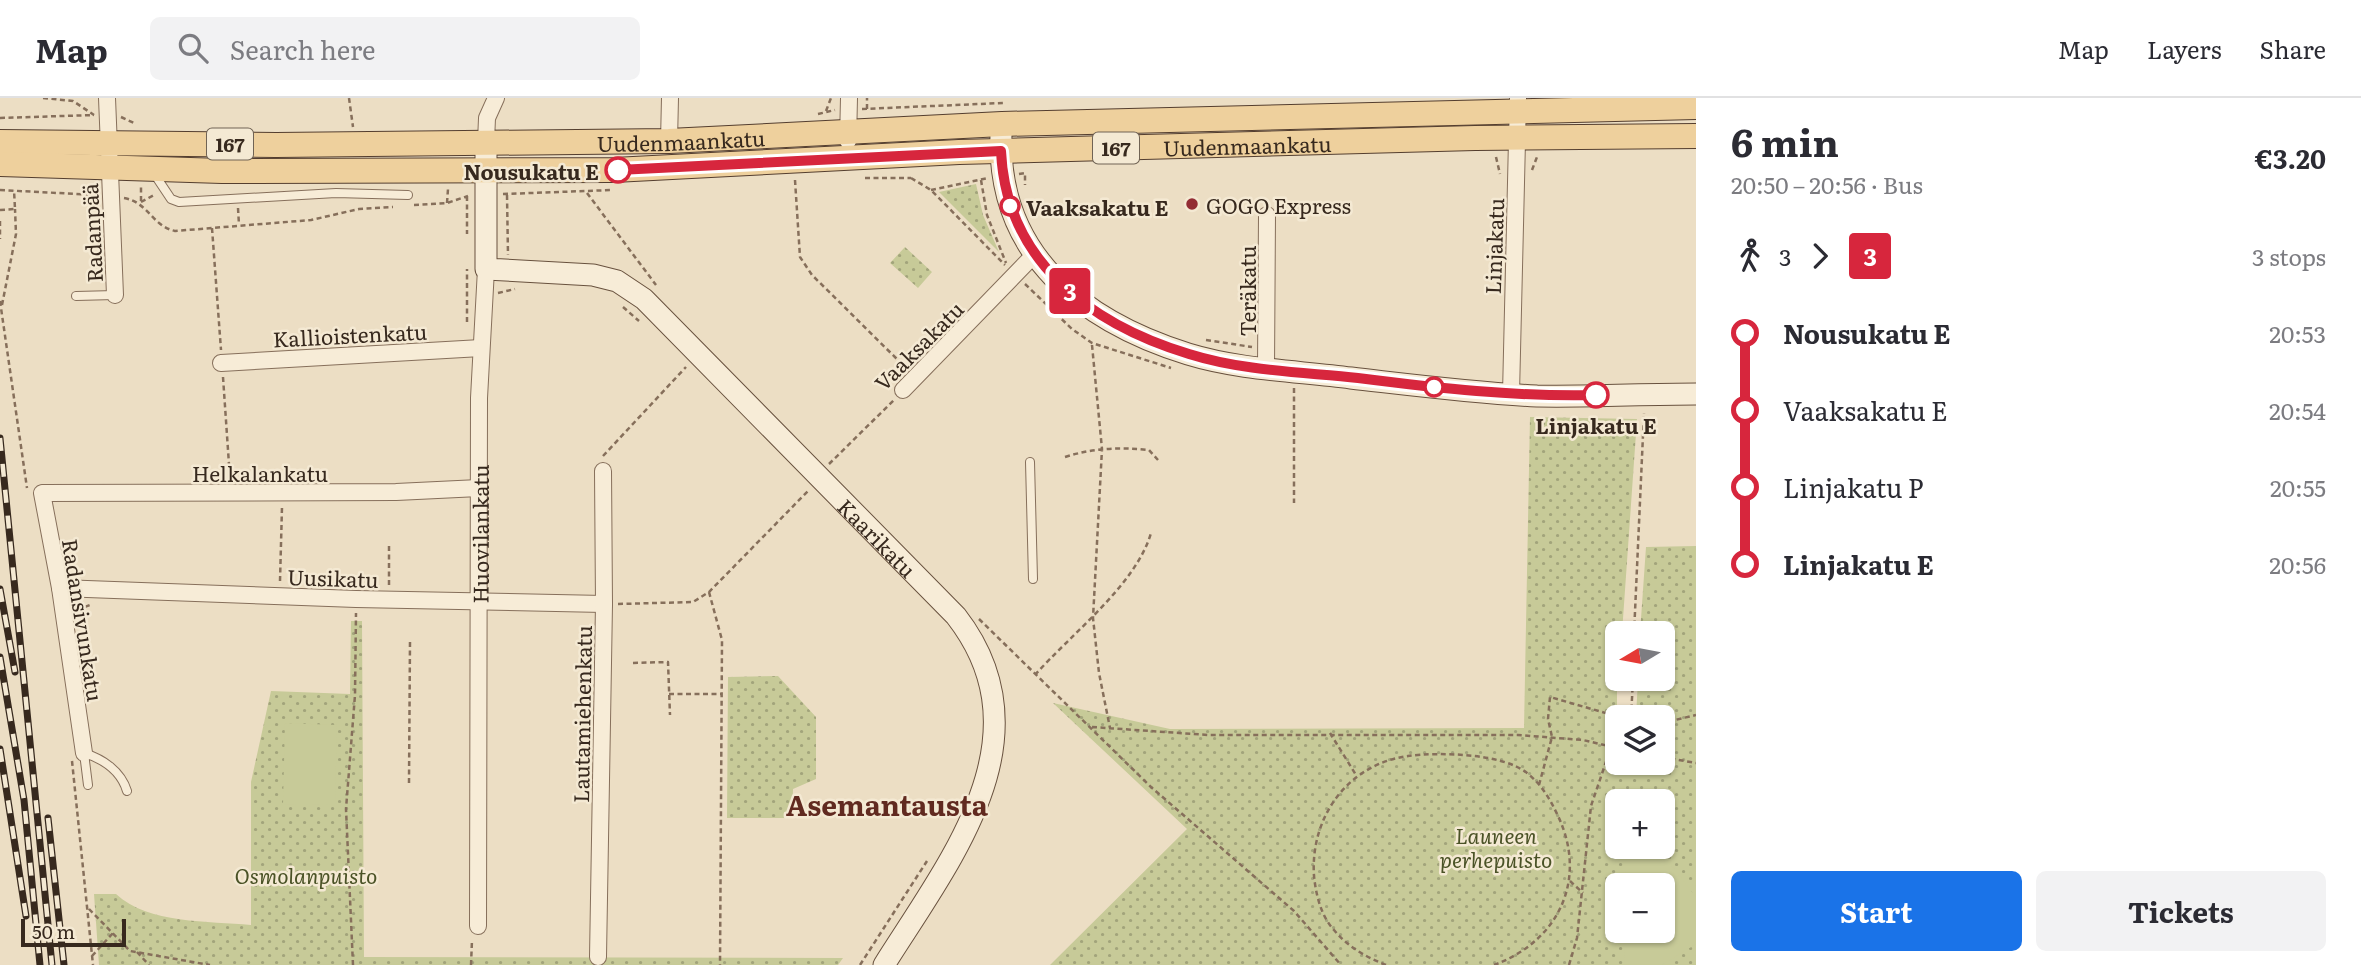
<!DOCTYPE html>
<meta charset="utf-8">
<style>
body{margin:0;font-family:Literata,serif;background:#f2f2f3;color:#2b2b33;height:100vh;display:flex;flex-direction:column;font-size:26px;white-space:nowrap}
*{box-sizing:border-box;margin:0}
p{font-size:23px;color:#7c7c81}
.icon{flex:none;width:38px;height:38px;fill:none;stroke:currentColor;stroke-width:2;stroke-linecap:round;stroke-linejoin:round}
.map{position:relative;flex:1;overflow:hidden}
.side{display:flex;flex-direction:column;background:#fff;width:665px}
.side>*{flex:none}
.badge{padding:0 14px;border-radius:5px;font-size:24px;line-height:46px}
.needle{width:46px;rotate:260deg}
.controls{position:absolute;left:1605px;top:523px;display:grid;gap:14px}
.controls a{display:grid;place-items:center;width:70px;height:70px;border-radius:10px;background:#fff;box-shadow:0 2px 5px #0004;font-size:35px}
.scale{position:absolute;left:21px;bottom:18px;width:105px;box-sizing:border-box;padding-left:7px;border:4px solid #37291e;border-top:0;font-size:19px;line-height:24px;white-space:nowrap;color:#37291e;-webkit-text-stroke:5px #f4e9d3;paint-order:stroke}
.map>.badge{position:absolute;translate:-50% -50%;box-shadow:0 0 0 4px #fff}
.legs{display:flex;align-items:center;gap:10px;height:77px;padding:0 35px;font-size:23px}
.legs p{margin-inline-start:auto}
.headline{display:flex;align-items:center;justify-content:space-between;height:119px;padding:0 35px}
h1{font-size:38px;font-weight:700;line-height:52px}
.action{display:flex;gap:14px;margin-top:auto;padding:14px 35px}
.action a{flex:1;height:80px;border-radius:10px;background:#1a73e8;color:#fff;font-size:28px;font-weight:700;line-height:80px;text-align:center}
.action a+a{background:#f2f2f3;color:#2b2b33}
ul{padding:0 35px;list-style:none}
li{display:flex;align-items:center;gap:24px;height:77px;font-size:26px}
li i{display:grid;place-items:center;width:10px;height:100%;margin:0 9px;background:currentColor}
li i::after{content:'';width:18px;height:18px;margin:-9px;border:5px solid;border-radius:50%;background:#fff}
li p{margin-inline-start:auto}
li:first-child i{background:linear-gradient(#0000 50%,currentColor 0)}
li:last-child i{background:linear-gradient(currentColor 50%,#0000 0)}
header{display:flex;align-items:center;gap:42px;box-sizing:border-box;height:98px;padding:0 35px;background:#fff;border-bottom:2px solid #e1e1e2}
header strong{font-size:33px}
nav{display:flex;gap:38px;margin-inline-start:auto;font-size:24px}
.search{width:490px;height:63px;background:#f2f2f3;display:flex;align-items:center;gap:18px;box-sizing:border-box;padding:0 24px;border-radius:10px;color:#7c7c81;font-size:26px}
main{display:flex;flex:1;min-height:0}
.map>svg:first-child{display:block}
.green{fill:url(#green-dots);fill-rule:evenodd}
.pitch{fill:#c7ca98}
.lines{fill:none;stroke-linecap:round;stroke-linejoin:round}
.lane-casing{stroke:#866f5b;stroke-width:10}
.street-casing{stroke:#866f5b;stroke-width:18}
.secondary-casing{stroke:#68513e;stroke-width:23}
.primary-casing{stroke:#543e2f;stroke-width:26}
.path{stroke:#866f5b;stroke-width:2.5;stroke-dasharray:5 3.5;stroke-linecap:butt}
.lane{stroke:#f7ecd7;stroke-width:8}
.street{stroke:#f7ecd7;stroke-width:16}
.secondary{stroke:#f7ecd7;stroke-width:21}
.primary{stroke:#eed09d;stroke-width:24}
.rail-casing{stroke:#37291e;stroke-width:7}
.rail{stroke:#f4e9d3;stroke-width:4.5;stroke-dasharray:13;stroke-linecap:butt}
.line-1-casing{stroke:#fff;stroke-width:16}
.line-1{stroke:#d7263d;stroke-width:10}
.stop-1-dot{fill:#fff;stroke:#d7263d;stroke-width:3.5}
.poi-dot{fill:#932d34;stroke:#f4e9d3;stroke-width:2.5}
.labels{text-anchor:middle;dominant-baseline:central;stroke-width:5;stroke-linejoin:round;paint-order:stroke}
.shield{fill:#f4e9d3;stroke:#706354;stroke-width:2}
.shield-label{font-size:19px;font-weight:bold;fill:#37291e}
.street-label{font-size:21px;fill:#37291e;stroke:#f4e9d3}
.stop-label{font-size:21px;font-weight:bold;fill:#37291e;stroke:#f4e9d3;text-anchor:end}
.poi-label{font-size:21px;fill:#37291e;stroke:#f4e9d3;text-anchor:start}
.park-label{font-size:21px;font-style:italic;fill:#4a5226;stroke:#f4e9d3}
.district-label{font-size:28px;font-weight:bold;fill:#612a20;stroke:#f4e9d3}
</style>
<header>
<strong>Map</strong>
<div class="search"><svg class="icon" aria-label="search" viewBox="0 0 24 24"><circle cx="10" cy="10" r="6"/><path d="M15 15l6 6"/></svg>Search here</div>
<nav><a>Map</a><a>Layers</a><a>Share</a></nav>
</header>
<main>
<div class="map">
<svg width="1696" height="867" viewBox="0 0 1696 867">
<defs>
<pattern id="green-dots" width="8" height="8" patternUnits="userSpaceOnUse" patternTransform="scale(1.75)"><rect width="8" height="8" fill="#c7ca98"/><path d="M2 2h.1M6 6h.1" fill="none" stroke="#a2a47b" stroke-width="1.8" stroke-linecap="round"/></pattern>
</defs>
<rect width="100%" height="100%" fill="#ecdec4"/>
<path class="green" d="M976 86 983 117 999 154 939 94Z
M905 149 932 174 918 190 890 165Z
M1530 319 1637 321 1622 535 1617 536V665H1662V620L1636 619 1638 581H1662V536L1640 535 1646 449 1696 448V867H1050L1187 731 1053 605 1170 631 1524 630ZM1617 704H1662V749H1617ZM1617 788H1662V833H1617Z
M351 523H362L364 859 843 860 838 867H99L94 796H116C148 826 209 823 251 827V684L271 593 350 596Z
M778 578 816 619V681L793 691 792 720H727L728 579Z"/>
<path class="pitch" d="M285 625 337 627 335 707 283 706Z
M1633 749H1657L1696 799V846L1662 867H1624L1625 833H1662V788L1626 787V760Z"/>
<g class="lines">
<defs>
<path id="lane" d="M153 74 171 101 179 104 336 95 408 97
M76 198 115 197
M1030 364 1033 481
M88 687 84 655C103 661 121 673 127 693"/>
<g id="street">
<path d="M107 0 115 197"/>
<path d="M669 43 670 0"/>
<path d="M848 43 849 0"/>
<path d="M486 44 487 20 496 0"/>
<path d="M221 265 481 250"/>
<path d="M1266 269 1267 117"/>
<path d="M903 292 1033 158"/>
<path d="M1511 296 1518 0"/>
<path d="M60 490 356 501 604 506"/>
<path d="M84 655 60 490 42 395 396 394 479 390"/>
<path id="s1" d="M478 828 479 300 486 171"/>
<path d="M598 859 604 506 603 373"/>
</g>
<g id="secondary">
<path d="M1001 37C997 156 1082 223 1188 256 1240 272 1298 273 1351 280 1413 287 1475 295 1537 298 1590 299 1643 296 1696 296"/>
<path id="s2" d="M486 44V171L593 177 617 183 644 201 956 518C1050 639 950 762 884 867"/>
</g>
<g id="primary">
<path id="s3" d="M0 44 276 47 669 43 1002 26 1696 9"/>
<path id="s4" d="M0 66 222 73 614 72 959 54 1475 40 1696 38"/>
</g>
</defs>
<use href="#lane" class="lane-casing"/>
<use href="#street" class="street-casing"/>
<use href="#secondary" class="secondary-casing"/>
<use href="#primary" class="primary-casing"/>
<path class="path" d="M43 0 73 3 94 17
M349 0 353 29
M862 11 1003 5
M867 11V0
M826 13 831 0
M818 16 835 12
M121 19 134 25
M0 20 94 17
M1496 59 1500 76
M1532 72 1537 59
M1019 76 1025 75V87
M865 80H911
M911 80 931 92 1005 167
M795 82 800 159 812 177 906 270
M981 82 987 117 1006 165
M0 92 97 97
M931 92 988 80
M587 95 656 187
M503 96 612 92
M507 97 508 157
M467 98V136
M124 100C148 104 152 128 175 133L311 122 359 111 393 109
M141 103V88
M141 104 156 96
M447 105 448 91
M414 107 447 105 468 98
M238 110 239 127
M0 112 15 111 14 92
M0 123V141
M212 130 221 252
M1025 186 1072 231 1092 245 1171 270
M498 195 515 191
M0 203 27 390
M2 207 16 136 15 111
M623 209 639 223
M467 224V171
M1206 242 1252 249
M1092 247 1102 351 1093 520 1099 575 1110 630
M223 279 230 381
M1294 290V405
M603 358 686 269
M1065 359C1093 350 1120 349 1149 352L1158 362
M829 366 894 302
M280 483 282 409
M389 487V448
M709 494 722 542 720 867
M618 506 693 504 709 494 808 393
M77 512 90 507
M979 521 1151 689 1294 813 1341 867
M1634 536 1644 315
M633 565 668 564 670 617
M1035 577C1070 537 1136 487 1151 435
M669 596H721
M1631 620 1633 581
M1092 629 1208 637H1518L1583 642 1617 650
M1330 635 1356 677
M1662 642 1675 622 1696 617
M1662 659 1696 665
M72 663 93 867
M409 685 410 543
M1539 687 1552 639 1548 621 1550 599 1623 620
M1570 783 1583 795
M89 811 130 853 210 867
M137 854 149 867
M92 858 113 835
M353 867 346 711 355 597 356 515
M471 867 472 842
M860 867 927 763
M1386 867C1366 859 1348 849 1334 832 1321 818 1316 797 1314 778 1310 719 1348 666 1408 658 1439 654 1502 655 1527 675 1542 687 1550 701 1558 718 1588 781 1559 843 1494 867
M1569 867 1577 840 1591 708 1610 652"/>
<use href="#lane" class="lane"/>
<use href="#street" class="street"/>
<use href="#secondary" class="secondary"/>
<use href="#primary" class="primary"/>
<defs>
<path id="rail" d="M0 340 52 867
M0 491 15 574
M0 559 24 702 40 867
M0 651 26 818
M48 720 64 867"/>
</defs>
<use href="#rail" class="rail-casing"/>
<use href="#rail" class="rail"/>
</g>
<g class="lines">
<defs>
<path id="line-1" d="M618 72 1001 53C1006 163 1090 226 1189 256 1243 273 1302 274 1358 280 1437 290 1516 299 1596 297"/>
</defs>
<use href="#line-1" class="line-1-casing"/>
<use href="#line-1" class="line-1"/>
</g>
<g class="stop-1-dot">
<circle cx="618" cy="72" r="12"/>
<circle cx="1010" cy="108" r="9"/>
<circle cx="1434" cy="289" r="9"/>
<circle cx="1596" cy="297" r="12"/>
</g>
<circle class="poi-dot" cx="1192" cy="106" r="7"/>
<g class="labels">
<g class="shield">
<rect x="207" y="30.5" width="46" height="31" rx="5"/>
<rect x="1093" y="34.5" width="46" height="31" rx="5"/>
</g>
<g class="shield-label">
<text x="230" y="46">167</text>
<text x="1116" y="50">167</text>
</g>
<g class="street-label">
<text stroke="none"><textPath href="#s3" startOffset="681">Uudenmaankatu</textPath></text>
<text stroke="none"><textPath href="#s4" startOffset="1248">Uudenmaankatu</textPath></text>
<text transform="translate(91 135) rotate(-93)">Radanpää</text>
<text transform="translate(1493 148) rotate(-88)">Linjakatu</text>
<text transform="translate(1246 193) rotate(-90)">Teräkatu</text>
<text transform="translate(350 236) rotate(-3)">Kallioistenkatu</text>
<text transform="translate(918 247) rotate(-45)">Vaaksakatu</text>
<text x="260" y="374">Helkalankatu</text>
<text stroke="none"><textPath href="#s1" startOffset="392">Huovilankatu</textPath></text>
<text stroke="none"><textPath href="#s2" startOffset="625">Kaarikatu</textPath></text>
<text transform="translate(333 479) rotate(2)">Uusikatu</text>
<text transform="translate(84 522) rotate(81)">Radansivunkatu</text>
<text transform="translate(581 616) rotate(-89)">Lautamiehenkatu</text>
</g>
<g class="stop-label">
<text x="599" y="72">Nousukatu E</text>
<text x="1026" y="108" text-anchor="start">Vaaksakatu E</text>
<text x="1596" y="326" text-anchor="middle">Linjakatu E</text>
</g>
<g class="poi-label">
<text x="1206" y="106">GOGO Express</text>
</g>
<g class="park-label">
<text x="1496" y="736">Launeen<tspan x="1496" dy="24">perhepuisto</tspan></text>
<text x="306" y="776">Osmolanpuisto</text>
</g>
<g class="district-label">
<text x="887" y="706">Asemantausta</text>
</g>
</g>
</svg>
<div class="controls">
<a><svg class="needle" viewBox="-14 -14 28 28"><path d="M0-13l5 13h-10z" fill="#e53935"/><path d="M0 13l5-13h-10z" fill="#7c7c81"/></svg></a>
<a><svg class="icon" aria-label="layers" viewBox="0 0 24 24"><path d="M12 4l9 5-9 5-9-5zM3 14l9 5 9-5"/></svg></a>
<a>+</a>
<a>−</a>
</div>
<div class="scale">50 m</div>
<b class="badge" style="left:1070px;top:193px;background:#d7263d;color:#fff">3</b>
</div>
<section class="side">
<div class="headline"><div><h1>6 min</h1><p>20:50 – 20:56 · Bus</p></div><b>€3.20</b></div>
<div class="legs"><svg class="icon" aria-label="walk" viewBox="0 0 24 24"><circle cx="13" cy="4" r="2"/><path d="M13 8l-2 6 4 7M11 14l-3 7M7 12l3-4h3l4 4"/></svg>3<svg class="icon" aria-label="forward" viewBox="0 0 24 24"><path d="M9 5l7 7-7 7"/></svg><b class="badge" style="background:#d7263d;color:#fff">3</b><p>3 stops</p></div>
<ul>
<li><i style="color:#d7263d"></i><b>Nousukatu E</b><p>20:53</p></li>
<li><i style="color:#d7263d"></i><span>Vaaksakatu E</span><p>20:54</p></li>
<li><i style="color:#d7263d"></i><span>Linjakatu P</span><p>20:55</p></li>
<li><i style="color:#d7263d"></i><b>Linjakatu E</b><p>20:56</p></li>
</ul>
<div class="action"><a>Start</a><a>Tickets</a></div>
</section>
</main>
